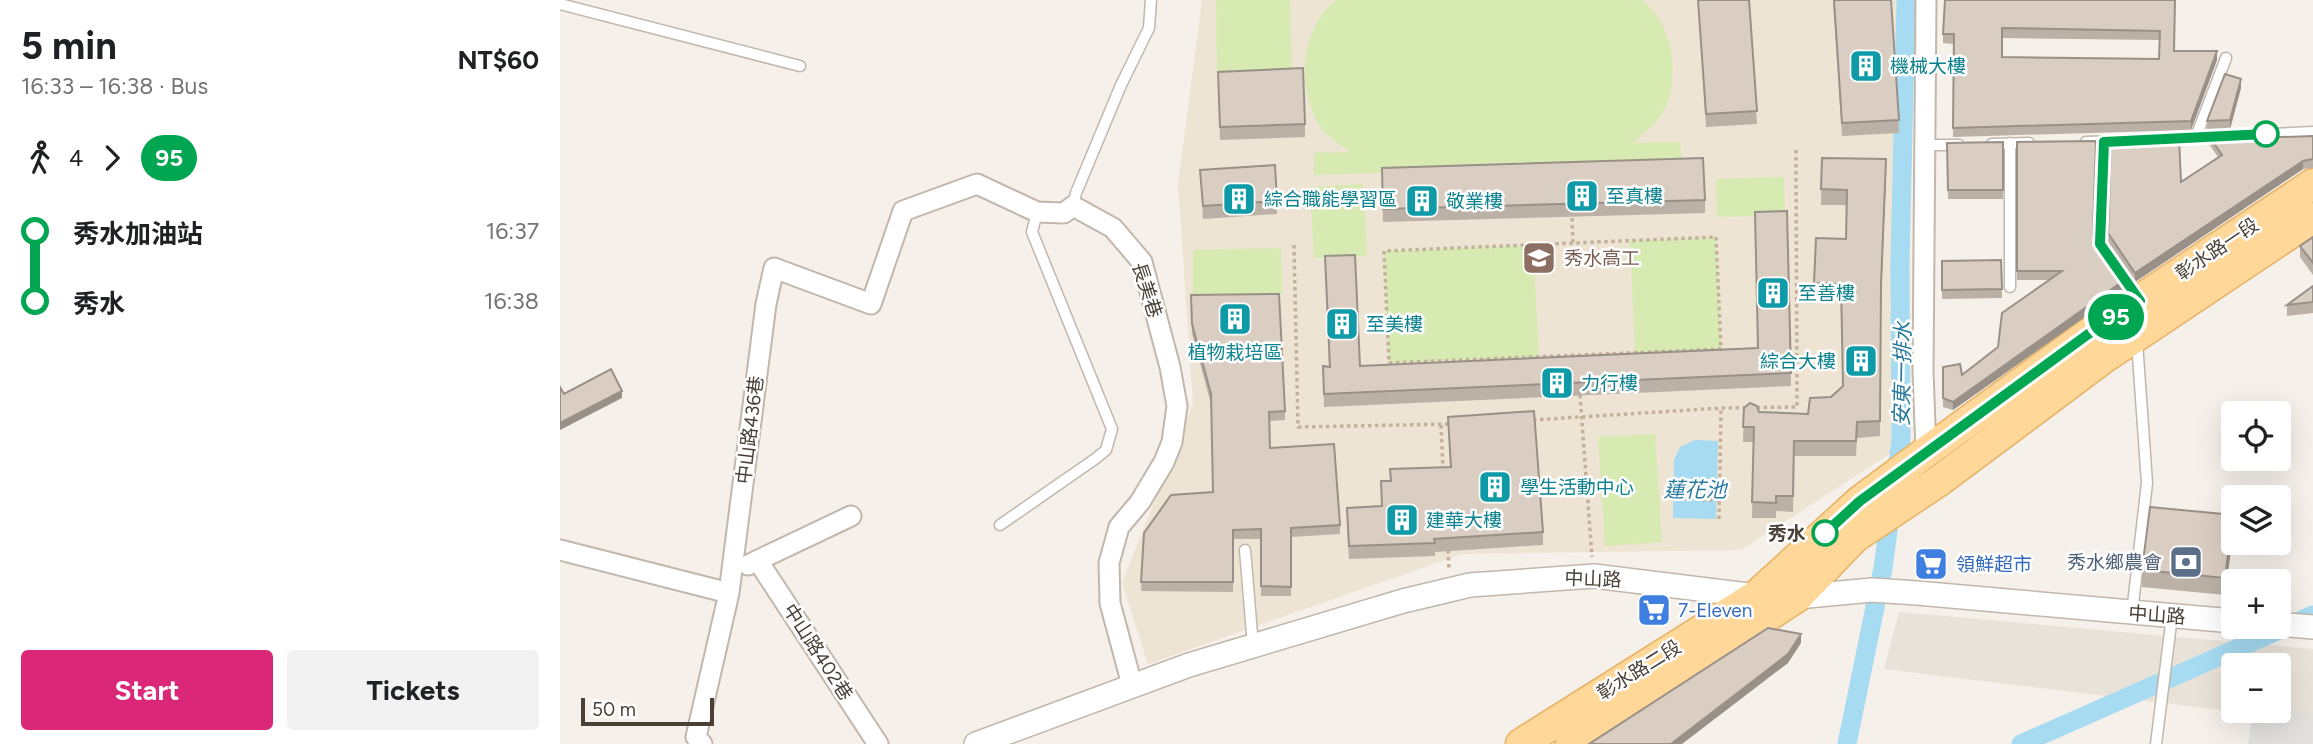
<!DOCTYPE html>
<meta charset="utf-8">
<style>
body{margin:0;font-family:Figtree,"Noto Sans TC",sans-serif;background:#f2f2f2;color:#202124;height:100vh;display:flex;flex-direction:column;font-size:26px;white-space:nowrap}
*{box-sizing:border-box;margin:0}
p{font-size:23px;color:#757577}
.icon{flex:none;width:38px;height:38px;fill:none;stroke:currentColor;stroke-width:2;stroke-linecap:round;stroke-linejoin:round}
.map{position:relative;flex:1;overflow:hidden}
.drawer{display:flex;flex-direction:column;background:#fff;width:560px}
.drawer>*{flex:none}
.badge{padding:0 14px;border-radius:23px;font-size:24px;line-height:46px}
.tools{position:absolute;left:1661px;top:401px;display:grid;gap:14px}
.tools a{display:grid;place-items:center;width:70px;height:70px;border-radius:7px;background:#fff;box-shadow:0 7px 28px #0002;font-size:35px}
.scale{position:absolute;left:21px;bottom:18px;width:133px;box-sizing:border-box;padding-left:7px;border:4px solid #494037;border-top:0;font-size:19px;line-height:24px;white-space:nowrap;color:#494037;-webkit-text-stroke:5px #fff;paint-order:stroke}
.map>.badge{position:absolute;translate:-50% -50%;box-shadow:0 0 0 4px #fff}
.legs{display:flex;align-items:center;gap:10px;height:77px;padding:0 21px;font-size:23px}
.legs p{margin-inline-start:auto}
.head{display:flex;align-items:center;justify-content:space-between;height:119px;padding:0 21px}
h1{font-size:38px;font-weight:700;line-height:52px}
.primary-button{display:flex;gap:14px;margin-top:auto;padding:14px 21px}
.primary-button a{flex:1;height:80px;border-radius:7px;background:#db2777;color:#fff;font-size:28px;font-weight:700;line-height:80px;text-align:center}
.primary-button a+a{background:#f2f2f2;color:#202124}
ul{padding:0 21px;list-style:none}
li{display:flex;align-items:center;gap:24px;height:70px;font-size:26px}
li i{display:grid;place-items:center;width:10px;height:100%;margin:0 9px;background:currentColor}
li i::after{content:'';width:18px;height:18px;margin:-9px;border:5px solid;border-radius:50%;background:#fff}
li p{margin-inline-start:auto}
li:first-child i{background:linear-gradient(#0000 50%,currentColor 0)}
li:last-child i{background:linear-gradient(currentColor 50%,#0000 0)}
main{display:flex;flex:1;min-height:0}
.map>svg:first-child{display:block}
.residential{fill:#e9e2d8;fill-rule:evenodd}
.education{fill:#eee4d3}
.green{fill:#d7eab2}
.parking{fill:#e3e1de}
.water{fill:#a6dbf2}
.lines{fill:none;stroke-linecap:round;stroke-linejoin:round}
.canal{stroke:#a6dbf2;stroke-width:19}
.service-casing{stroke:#c1b7ac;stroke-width:13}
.minor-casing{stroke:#c1b7ac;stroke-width:23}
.tertiary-casing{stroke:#c1b7ac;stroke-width:26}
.primary-casing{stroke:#e6b266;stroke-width:33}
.path{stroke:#c3b19d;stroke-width:3.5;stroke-dasharray:3.5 3.5;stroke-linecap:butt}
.service{stroke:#fff;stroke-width:10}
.minor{stroke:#fff;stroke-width:19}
.tertiary{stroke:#fff;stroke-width:23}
.primary{stroke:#ffd799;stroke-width:30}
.wall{fill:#bbb1a7;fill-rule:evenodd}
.shaded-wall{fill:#999088}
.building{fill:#dacec2;stroke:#999088;stroke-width:2;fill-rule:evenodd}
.line-1-casing{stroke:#fff;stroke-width:16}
.line-1{stroke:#00a651;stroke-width:10}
.stop-1-dot{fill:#fff;stroke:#00a651;stroke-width:3.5}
.labels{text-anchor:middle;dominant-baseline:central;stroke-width:5;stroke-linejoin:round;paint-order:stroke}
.culture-label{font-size:19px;fill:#0d838f;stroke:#fff;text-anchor:start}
.street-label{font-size:19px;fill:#494037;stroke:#fff}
.education-label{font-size:19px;fill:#785e54;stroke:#fff;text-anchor:start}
.stop-label{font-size:19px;font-weight:bold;fill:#494037;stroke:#fff;text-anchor:end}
.service-label{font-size:19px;fill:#4e5e75;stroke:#fff;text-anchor:end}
.shop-label{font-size:19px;fill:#366cbe;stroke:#fff;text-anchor:start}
.water-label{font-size:21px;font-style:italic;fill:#2a7a9f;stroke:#fff}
</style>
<main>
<section class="drawer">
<div class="head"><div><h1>5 min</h1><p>16:33 – 16:38 · Bus</p></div><b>NT$60</b></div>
<div class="legs"><svg class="icon" aria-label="walk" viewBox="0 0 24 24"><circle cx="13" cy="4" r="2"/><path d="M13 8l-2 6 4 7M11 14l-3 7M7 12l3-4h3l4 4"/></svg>4<svg class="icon" aria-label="forward" viewBox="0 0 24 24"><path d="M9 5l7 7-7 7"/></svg><b class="badge" style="background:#00a651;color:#fff">95</b></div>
<ul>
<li><i style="color:#00a651"></i><b>秀水加油站</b><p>16:37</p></li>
<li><i style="color:#00a651"></i><b>秀水</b><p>16:38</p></li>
</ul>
<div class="primary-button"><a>Start</a><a>Tickets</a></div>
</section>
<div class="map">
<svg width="1753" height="744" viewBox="0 0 1753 744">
<rect width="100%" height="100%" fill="#f5f0ea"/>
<path class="residential" d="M1339 612 1753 649V721L1324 669ZM1673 665H1718V710H1673Z"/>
<path class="education" d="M642 0H1340L1331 453 1181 550 902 554 588 664 562 583 633 403 618 184Z"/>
<path class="green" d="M656 0H730L732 70 657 71Z
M776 0H1082C1112 25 1120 69 1106 106 1100 121 1084 133 1073 143L1120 142 1122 162 754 175V153L790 152C782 145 767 137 761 128 736 90 740 28 776 0Z
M1224 177 1225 215 1157 217 1156 179Z
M803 184 807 256 754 258 750 187Z
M1156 237 1161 349 1075 353 1070 241Z
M973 245 979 357 829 363 824 251Z
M721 248 722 294 633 296V250Z
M1095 434 1102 542 1045 546 1038 437Z"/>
<path class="parking" d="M1719 708 1753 713V744H1688L1693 711Z"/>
<path class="water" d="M1135 440 1158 441 1156 519 1113 518 1114 460 1120 447Z"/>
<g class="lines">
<path class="canal" d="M1336 478 1341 439 1340 263 1346 0
M1287 744 1323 568 1331 508
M1461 744 1753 615"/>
<defs>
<path id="service" d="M0 4 240 66
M1636 137 1666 58
M1607 139 1753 132
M1526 142 1564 141
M1544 142 1540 244 1577 297
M1450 143V287
M1432 144 1469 143
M1367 145H1399
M513 206 516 193 561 85 589 28 591 0
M440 525 535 459 546 450 552 429 472 232 477 212
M685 550 693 646
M1572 613 1587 483 1577 342
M1596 744 1612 616"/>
<path id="minor" d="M1366 0 1363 371 1366 452
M0 550 169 593
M198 561 318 744
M188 565 291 516
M142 744 136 737 169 593 206 304 214 268 311 304 343 211 417 184 477 212 504 213 513 206 553 228 582 262 610 367 617 406 612 442 604 462 580 502 559 527 549 563 550 603 572 685"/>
<path id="tertiary" d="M1718 624 1753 627
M416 744 629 665 843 601 910 585 1034 576 1196 596 1237 597 1312 590 1357 593 1673 621"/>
<path id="primary" d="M961 744 1196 596 1300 501 1366 452 1527 335 1753 184
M1011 744 1237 597 1295 537 1379 481 1545 357 1753 218"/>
</defs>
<use href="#service" class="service-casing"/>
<use href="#minor" class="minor-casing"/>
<use href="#tertiary" class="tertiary-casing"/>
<use href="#primary" class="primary-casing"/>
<path class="path" d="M1012 218 1013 243
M1156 237 1161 349 829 363 824 251Z
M734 245 738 427 892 424
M1020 395 1032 557
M973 420 1161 408 1237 407 1236 148
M881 425 883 469
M1111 499H1132
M1142 500H1160
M1159 519 1161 409
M888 550 889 570"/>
<use href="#service" class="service"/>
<use href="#minor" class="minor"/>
<use href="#tertiary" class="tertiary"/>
<use href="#primary" class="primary"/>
</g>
<path class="wall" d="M1138 0H1189L1197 124 1146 127Z
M1273 0H1331L1339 133 1282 136Z
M1615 0 1614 51 1657 60 1631 130 1393 137 1394 44 1383 43V34ZM1442 38 1600 40 1599 59 1442 57Z
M658 72 745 124V137L660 140Z
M1681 88 1670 129 1647 130V121Z
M1649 136 1665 139 1753 136V168L1743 169 1575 282 1548 242 1551 140 1621 182 1658 157 1649 144Z
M1443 142V199H1388L1387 143Z
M1457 142 1533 236 1563 290 1393 410 1383 407V367L1402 375 1438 347 1489 280H1457Z
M1262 158 1326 175 1321 300 1320 436 1297 438 1296 456H1234L1233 512 1216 511V518H1192L1193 442H1183L1184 408 1199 412 1248 414 1283 386 1281 299 1254 298V283L1286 239 1287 205H1261Z
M822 168 1145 200V213L823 222Z
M640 170 717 201V214L643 219Z
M1227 211 1231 386 764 407 763 366 769 367 765 256 800 366 1198 348Z
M1753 237V275L1740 257V246Z
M1441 260 1442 298 1382 299V261Z
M1753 286V313L1727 316V305Z
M631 295 725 411V420L709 421 710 448 780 525V534L731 537V596H701V539H673V592L581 591 584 533 653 492 651 404 632 334Z
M888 417 983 532V545L875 552V556L789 559 787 521 822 506 830 481 890 467Z
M1673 515 1665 595 1582 587V570Z"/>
<path class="shaded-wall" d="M1657 51V60L1631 130V121Z
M1681 79V88L1670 129V120Z
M1326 159V175L1321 300V285Z
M1743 161V169L1575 282V273Z
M1563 281V290L1393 410V402Z
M62 391V398L0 430V423Z
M1673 519V536L1665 595V578Z
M1241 634V643L1228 663 1122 744H1111Z"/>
<path class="building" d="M1138 0H1189L1197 111 1146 114Z
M1274 0H1331L1339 120 1282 123Z
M1385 0H1615L1614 51H1657L1631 121 1393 128 1394 34H1383ZM1442 28 1600 31 1599 59 1442 57Z
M743 68 745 124 660 127 658 72Z
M1665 74 1681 79 1670 120 1647 121Z
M1665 135 1664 139 1753 136V159L1743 161 1575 273 1548 233 1551 140 1619 137 1621 182 1662 155 1649 136Z
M1536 141 1533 236 1563 281 1393 402 1383 398V367L1400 364 1402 375 1438 347 1442 313 1502 271H1457V142Z
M1443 142V190H1388L1387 143Z
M1143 158 1145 200 823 209 822 168Z
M1262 158 1326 159 1321 285 1320 421 1297 422 1296 441H1234L1233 496H1216V503L1192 502 1194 427H1183L1184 408 1190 403 1197 406 1199 412 1248 414 1250 398 1271 397 1283 386 1281 284 1254 283 1256 238 1286 239 1287 190 1261 189Z
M715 165 717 201 643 206 640 170Z
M1227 211 1231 373 764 394 763 366 770 367 765 256 795 255 800 366 1198 348 1195 212Z
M1753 237V263L1740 246Z
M1441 260 1442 289 1382 290V261Z
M1753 286V302L1727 305Z
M719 294 725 411 709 412 710 448 774 444 780 525 731 528V587L701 586V529L673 530V582H581L584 533 611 495 653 492 651 394 632 324 631 295Z
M51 369 62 391 0 423V387L4 394Z
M974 411 983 532 874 539 875 543 789 546 787 508 822 506 821 481H831L830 469 891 467 888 417Z
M1590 507 1673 515 1665 578 1582 570Z
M1208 628 1241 634 1228 654 1111 744H1029Z"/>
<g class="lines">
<defs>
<path id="line-1" d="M1265 533 1300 501 1527 335 1580 301 1540 244 1544 142 1706 134"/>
</defs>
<use href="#line-1" class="line-1-casing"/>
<use href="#line-1" class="line-1"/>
</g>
<defs>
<symbol id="building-square" viewBox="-11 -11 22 22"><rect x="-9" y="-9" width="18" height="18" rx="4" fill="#0f9aa8" stroke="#fff"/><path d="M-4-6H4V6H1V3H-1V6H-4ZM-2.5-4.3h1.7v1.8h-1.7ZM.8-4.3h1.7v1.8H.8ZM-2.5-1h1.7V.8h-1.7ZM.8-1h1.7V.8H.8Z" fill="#fff"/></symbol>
<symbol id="school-square" viewBox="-11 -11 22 22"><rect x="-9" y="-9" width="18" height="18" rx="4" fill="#8d6e63" stroke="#fff"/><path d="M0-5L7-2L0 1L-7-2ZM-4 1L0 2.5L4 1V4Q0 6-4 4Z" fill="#fff"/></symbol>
<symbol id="bank-square" viewBox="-11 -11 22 22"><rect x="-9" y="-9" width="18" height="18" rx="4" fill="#5c6f8a" stroke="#fff"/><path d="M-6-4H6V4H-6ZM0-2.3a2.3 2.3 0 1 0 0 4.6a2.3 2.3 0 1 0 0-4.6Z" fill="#fff"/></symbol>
<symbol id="supermarket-square" viewBox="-11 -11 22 22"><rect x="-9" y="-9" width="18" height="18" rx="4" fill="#3f7fe0" stroke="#fff"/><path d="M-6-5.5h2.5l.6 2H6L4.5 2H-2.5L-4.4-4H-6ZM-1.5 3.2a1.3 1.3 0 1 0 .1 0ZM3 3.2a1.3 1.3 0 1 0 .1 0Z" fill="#fff"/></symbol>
</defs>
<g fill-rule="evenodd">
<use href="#building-square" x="1287" y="47" width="38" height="38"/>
<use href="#building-square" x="1003" y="177" width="38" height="38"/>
<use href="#building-square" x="660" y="180" width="38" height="38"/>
<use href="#building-square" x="843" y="182" width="38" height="38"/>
<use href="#school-square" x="960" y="239" width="38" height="38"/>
<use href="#building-square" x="1194" y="274" width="38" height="38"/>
<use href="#building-square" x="656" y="300" width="38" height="38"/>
<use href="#building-square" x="763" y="305" width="38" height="38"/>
<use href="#building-square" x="1282" y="342" width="38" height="38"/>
<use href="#building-square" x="978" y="364" width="38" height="38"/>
<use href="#building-square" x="916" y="468" width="38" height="38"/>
<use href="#building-square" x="823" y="501" width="38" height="38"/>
<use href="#bank-square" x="1607" y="543" width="38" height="38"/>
<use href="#supermarket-square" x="1352" y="545" width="38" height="38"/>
<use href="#supermarket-square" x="1075" y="591" width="38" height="38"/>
</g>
<g class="stop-1-dot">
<circle cx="1706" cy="134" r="12"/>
<circle cx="1265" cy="533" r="12"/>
</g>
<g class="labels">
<g class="culture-label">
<text x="1330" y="66">機械大樓</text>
<text x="1046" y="196">至真樓</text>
<text x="704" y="199">綜合職能學習區</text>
<text x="886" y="201">敬業樓</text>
<text x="1238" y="293">至善樓</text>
<text x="806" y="324">至美樓</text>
<text x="675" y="352" text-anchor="middle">植物栽培區</text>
<text x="1276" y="361" text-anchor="end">綜合大樓</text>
<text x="1021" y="383">力行樓</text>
<text x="960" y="487">學生活動中心</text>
<text x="866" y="520">建華大樓</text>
</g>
<g class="street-label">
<text transform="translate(1657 249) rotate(-34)">彰水路一段</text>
<text transform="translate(587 290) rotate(72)">長美巷</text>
<text transform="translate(190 430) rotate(-83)">中山路436巷</text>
<text transform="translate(1033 579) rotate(2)">中山路</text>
<text transform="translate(1597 615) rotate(4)">中山路</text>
<text transform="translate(258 652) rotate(57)">中山路402巷</text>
<text transform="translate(1079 670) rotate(-32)">彰水路二段</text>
</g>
<g class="education-label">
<text x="1004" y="258">秀水高工</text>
</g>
<g class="stop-label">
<text x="1246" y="533">秀水</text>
</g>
<g class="service-label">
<text x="1602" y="562">秀水鄉農會</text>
</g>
<g class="shop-label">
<text x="1396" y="564">領鮮超市</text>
<text x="1118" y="610">7-Eleven</text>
</g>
<g class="water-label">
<text transform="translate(1342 374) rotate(-89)">安東一排水</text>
<text x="1135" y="489">蓮花池</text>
</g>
</g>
</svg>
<div class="tools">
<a><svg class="icon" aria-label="locate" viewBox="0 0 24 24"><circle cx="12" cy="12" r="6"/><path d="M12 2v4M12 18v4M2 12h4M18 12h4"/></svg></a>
<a><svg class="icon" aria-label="layers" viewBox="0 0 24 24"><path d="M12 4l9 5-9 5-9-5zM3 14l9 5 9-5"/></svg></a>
<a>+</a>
<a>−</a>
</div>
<div class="scale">50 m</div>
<b class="badge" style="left:1556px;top:317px;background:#00a651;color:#fff">95</b>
</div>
</main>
